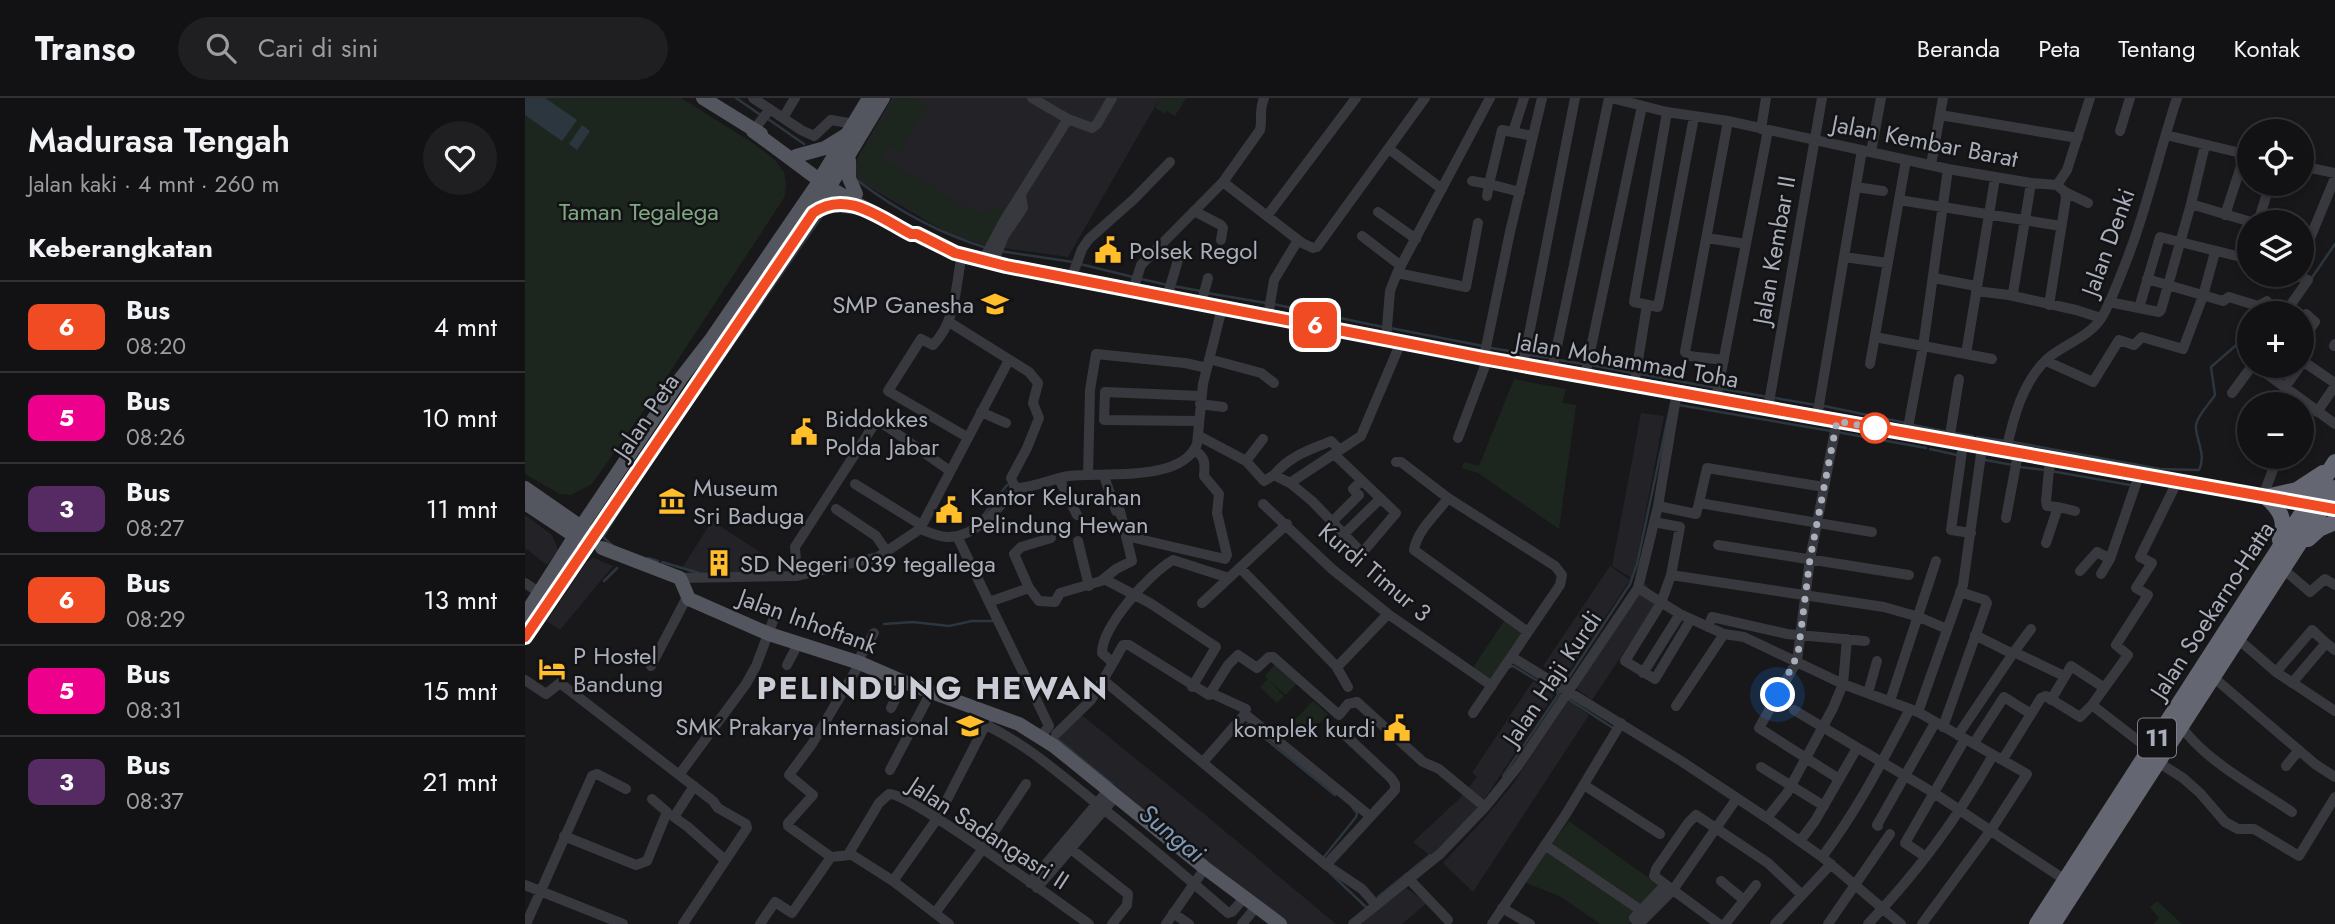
<!DOCTYPE html>
<html lang="id">
<meta charset="utf-8">
<style>
body{margin:0;font-family:Jost,sans-serif;background:#1f1f22;color:#f1f3f6;height:100vh;display:flex;flex-direction:column;font-size:26px;white-space:nowrap}
*{box-sizing:border-box;margin:0}
p{font-size:23px;color:#9c9da0}
.icon{flex:none;width:38px;height:38px;fill:none;stroke:currentColor;stroke-width:2;stroke-linecap:round;stroke-linejoin:round}
.map{position:relative;flex:1;overflow:hidden}
.details{display:flex;flex-direction:column;background:#121114;width:525px}
.details>*{flex:none}
.badge{padding:0 14px;border-radius:10px;font-size:24px;line-height:46px}
.fabs{position:absolute;left:1712px;top:21px;display:grid;gap:14px}
.fabs a{display:grid;place-items:center;width:77px;height:77px;border-radius:50%;background:#121114;box-shadow:0 4px 10px #0003,0 0 0 2px #313134;font-size:35px}
.you{position:absolute;width:35px;height:35px;margin:-18px;border:5px solid #fff;border-radius:50%;background:#1a73e8;box-shadow:0 0 0 10px #1a73e833}
.map>.badge{position:absolute;translate:-50% -50%;box-shadow:0 0 0 4px #fff}
h2{padding:0 28px;font-size:26px;line-height:63px}
.round{display:grid;place-items:center;flex:none;width:74px;height:74px;border-radius:37px;background:#1f1f22}
.head{display:flex;align-items:center;justify-content:space-between;height:119px;padding:0 28px}
h1{font-size:33px;font-weight:600;line-height:52px}
ul{padding:0;list-style:none}
li{display:flex;align-items:center;gap:21px;height:91px;padding:0 28px;border-top:2px solid #313134}
li div{flex:1}
li b{display:block;font-size:26px}
li em{font-style:normal}
li .badge{min-width:77px;font-weight:700;text-align:center}
header{display:flex;align-items:center;gap:42px;box-sizing:border-box;height:98px;padding:0 35px;background:#121114;border-bottom:2px solid #313134}
header strong{font-size:33px}
nav{display:flex;gap:38px;margin-inline-start:auto;font-size:24px}
.search{width:490px;height:63px;background:#1f1f22;display:flex;align-items:center;gap:18px;box-sizing:border-box;padding:0 24px;border-radius:38px;color:#9c9da0;font-size:26px}
main{display:flex;flex:1;min-height:0}
.map>svg:first-child{display:block}
.built{fill:#232327}
.green{fill:#1d261e}
.water{fill:#2c363f}
.lines{fill:none;stroke-linecap:round;stroke-linejoin:round}
.stream{stroke:#2c363f;stroke-width:2.5}
.minor{stroke:#38393f;stroke-width:10}
.major{stroke:#54565f;stroke-width:14}
.highway{stroke:#646771;stroke-width:16}
.line-casing{stroke:#fff;stroke-width:16}
.line{stroke:#f04b23;stroke-width:10}
.walk{stroke:#a9aebb;stroke-width:7;stroke-dasharray:0 12.6}
.stop-dot{fill:#fff;stroke:#f04b23;stroke-width:3.5}
.labels{text-anchor:middle;dominant-baseline:central;stroke-width:5;stroke-linejoin:round;paint-order:stroke}
.shield{fill:#131215;stroke:#7c7f89;stroke-width:2}
.shield-label{font-size:23px;font-weight:bold;fill:#a9aebb}
.street-label{font-size:24px;fill:#a9aebb;stroke:#131215}
.park-label{font-size:24px;fill:#7ea882;stroke:#131215}
.poi-label{font-size:24px;fill:#a9aebb;stroke:#131215;text-anchor:start}
.water-label{font-size:26px;font-style:italic;fill:#7d9bb9;stroke:#131215}
.district-label{font-size:32px;font-weight:bold;letter-spacing:2px;fill:#cacdd6;stroke:#131215}
</style>
<header>
<strong>Transo</strong>
<div class="search"><svg class="icon" aria-label="search" viewBox="0 0 24 24"><circle cx="10" cy="10" r="6"/><path d="M15 15l6 6"/></svg>Cari di sini</div>
<nav><a>Beranda</a><a>Peta</a><a>Tentang</a><a>Kontak</a></nav>
</header>
<main>
<section class="details">
<div class="head"><div><h1>Madurasa Tengah</h1><p>Jalan kaki · 4 mnt · 260 m</p></div><a class="round"><svg class="icon" aria-label="heart" viewBox="0 0 24 24"><path d="M12 20l-8-8c-3-5 5-10 8-4 3-6 11-1 8 4z"/></svg></a></div>
<h2>Keberangkatan</h2>
<ul>
<li><span class="badge" style="background:#f04b23;color:#fff">6</span><div><b>Bus</b><p>08:20</p></div><em>4 mnt</em></li>
<li><span class="badge" style="background:#ec008c;color:#fff">5</span><div><b>Bus</b><p>08:26</p></div><em>10 mnt</em></li>
<li><span class="badge" style="background:#562b63;color:#fff">3</span><div><b>Bus</b><p>08:27</p></div><em>11 mnt</em></li>
<li><span class="badge" style="background:#f04b23;color:#fff">6</span><div><b>Bus</b><p>08:29</p></div><em>13 mnt</em></li>
<li><span class="badge" style="background:#ec008c;color:#fff">5</span><div><b>Bus</b><p>08:31</p></div><em>15 mnt</em></li>
<li><span class="badge" style="background:#562b63;color:#fff">3</span><div><b>Bus</b><p>08:37</p></div><em>21 mnt</em></li>
</ul>
</section>
<div class="map">
<svg width="1810" height="826" viewBox="0 0 1810 826">
<rect width="100%" height="100%" fill="#18171a"/>
<path class="built" d="M367 0H635L543 159 464 148 428 138 334 83 329 75 332 61Z
M1116 315 1139 318 1108 481 1087 468Z
M0 417 27 437 33 452 22 467 0 450Z
M187 423 238 456 224 478H170L157 470Z
M68 460 88 468 35 532 22 523 61 465Z
M1085 468 1105 482 1039 581 1018 568Z
M1120 485 1133 503 1067 602 1051 590Z
M1008 583 1029 597 946 721 906 758 888 744 934 701 952 679 947 675Z
M1043 602 1064 617 948 794 918 765 958 722 988 686Z
M553 614 678 715 811 826H758L533 648 534 641Z
M881 790 902 805 877 826H836Z"/>
<path class="green" d="M0 0H156L228 45 250 62 259 74 261 88 259 100 133 292 67 386 46 397 35 396 0 376Z
M370 0H390L402 7 375 55 364 48 359 57V61L454 116 470 109 483 111 461 147 421 133 336 81 332 71 334 61Z
M635 0H661L650 18 642 13 640 16 630 10Z
M989 281 1041 291 1037 305 1051 307 1034 431 953 375 937 370 939 364 954 368Z
M981 520 1001 533 967 584 947 571Z
M751 565 772 585 761 597 743 582 759 598 752 605 735 589 743 581 740 578Z
M788 603 803 616 781 640 766 626Z
M1044 723 1135 788 1104 826H1075L1036 799 999 784Z
M1632 803 1657 826H1628L1634 820 1625 809Z"/>
<path class="water" d="M0 0H20L52 22 37 43 0 17Z
M57 27 65 33 52 52 44 46Z"/>
<g class="lines">
<path class="stream" d="M211 0 237 18
M243 21 279 46
M333 83C373 113 415 136 462 150
M475 153 548 164
M555 166 608 179
M616 181 643 187
M1786 181 1810 146
M648 188 676 193
M682 195 741 205
M748 206 858 229
M1739 215H1740
M865 230 958 248
M966 250 997 255
M1004 257 1025 260
M1034 262 1058 266
M1066 267 1107 275
M190 272 297 118 307 113 329 115
M1115 276 1191 290
M1198 291 1243 299
M1250 300 1291 307
M1154 307 1306 333
M1299 308 1381 325
M163 311 189 273
M1388 327 1423 334
M1312 334 1401 350
M1430 335 1448 338
M1452 339 1481 343
M1488 344 1635 371 1674 372C1682 356 1670 341 1671 327 1672 318 1685 305 1690 297L1686 269 1716 243 1724 233
M1405 351 1432 357
M1460 362 1488 367
M1495 369 1520 372
M1526 373 1605 387
M456 420 482 387
M87 447 78 439 104 398
M123 460 133 463
M137 464 174 475
M79 483 92 470
M359 526 388 524 424 528 447 523H470
M984 569 988 568 1033 595
M1038 588 1105 486 1112 466 1146 305
M1043 601 1088 630
M722 626 810 697
M530 639 587 686
M978 678 1035 594
M799 759 831 719 832 715 827 709
M805 775 841 809
M853 799 905 757"/>
<path class="minor" d="M228 0 276 32 289 38 306 22 329 26
M507 0 543 21 567 30 572 26 587 0
M1086 0 1142 14 1203 23 1423 71 1506 85 1532 87
M1142 14 1109 204 1133 209 1169 19
M1415 17 1553 40
M258 20 270 0
M1236 31 1241 0
M228 33 245 11
M1595 33 1605 0
M988 34 999 0
M1641 37 1724 57
M1680 47 1666 106 1726 124
M864 51 917 91
M1346 54 1356 0
M1406 67 1418 0
M1776 68 1810 75
M947 83 964 86 962 98
M698 84 777 145 788 150 792 149 900 0
M1532 87 1542 72 1565 0
M1331 89 1358 93
M995 94 964 86 977 32 1008 38
M1540 94 1563 105
M1374 102 1536 128
M669 113 696 127 698 130 696 142
M853 114 891 141
M1700 117 1720 56
M742 118 831 0
M1733 124 1745 86
M837 138 876 168
M1182 140 1221 146
M437 157C430 189 432 222 408 247L396 241 363 293 442 339
M1776 157 1781 150 1810 80
M1319 159 1363 165
M458 162 479 123 543 21
M468 165 479 138 498 110 496 97
M872 175 941 189 953 125
M1409 180 1451 188
M546 181 557 151 564 141 609 101 645 64
M1622 181 1698 203 1704 199 1733 208 1742 203
M608 192 616 167 698 84 735 32C738 20 733 15 739 0
M1451 193 1484 197 1488 195 1506 85
M1484 197 1551 212 1576 220
M642 199 653 162
M1584 204 1614 210 1635 139 1724 161
M676 206 683 180
M1524 207 1541 100 1540 94 1532 87
M1614 210 1634 214 1636 212 1666 106
M1760 215 1783 182 1769 177
M743 218 749 182 773 142
M424 224 504 274 513 285 508 305 514 320 502 350 486 380 490 390
M1350 239 1441 256 1470 80
M861 241 865 193 872 175 965 0
M1776 244 1790 224 1781 216
M1809 248 1810 246
M1441 256 1467 261
M959 259 985 134 1017 0
M684 261 736 275 749 285
M1199 262 1164 258 1160 254 1203 23
M1776 262 1810 285
M1521 263 1568 284 1594 242 1609 247 1617 239 1658 251 1678 198 1690 154
M1345 266 1381 62
M998 267 1050 0
M1731 268 1810 326
M1027 272 1084 0
M1060 278 1117 8
M1109 287 1122 207
M1760 289 1775 268
M1707 295 1727 268
M1191 301 1243 32
M675 306 698 309
M1243 310 1297 0
M456 314 481 325
M1792 314 1810 288
M1292 319 1337 52
M674 323 579 322 580 294 676 298
M1312 323 1285 461 1272 563 1234 630 1314 681
M1382 335 1398 249 1423 71
M674 338 721 363 739 383 749 377 765 385 787 403 837 455 871 415 809 356
M933 340 963 260
M1424 343 1434 281
M1438 346 1426 432 1446 435
M1481 353C1488 321 1497 285 1522 261 1539 246 1565 239 1577 219 1585 205 1591 189 1597 174 1620 118 1633 58 1652 0
M721 363 738 341
M871 364H876L923 400 1030 468 1037 477 1035 487 948 615
M563 377 565 292 571 256 660 265 682 270
M749 377C764 358 785 352 806 343L815 352
M579 378 591 413H595L601 438 700 461 702 457 692 415 694 396 679 378C680 366 681 359 669 352
M534 381 552 417
M765 385 836 338 876 244
M330 386 396 427
M1738 398 1749 369
M923 400C912 416 892 432 889 452L1003 534
M1174 405 1182 370 1299 389
M738 406 807 471 863 516 967 588
M1133 408 1171 416 1174 405 1347 434
M1533 409 1550 413
M311 411 351 438 362 454
M1481 420 1493 356
M807 424 834 397 828 391 836 383
M1129 424 1155 429 1146 477 1136 505 1100 563 1130 581 1166 521
M395 431 484 262
M818 437 855 401
M432 438 524 628 516 638
M553 443 564 488
M1521 445 1533 409 1522 408 1521 403 1525 361
M1193 447 1384 477
M715 470 811 568 814 567 863 516
M1758 471 1785 494 1800 481 1810 487
M1555 473 1572 454 1585 461
M1576 476 1585 461 1614 377
M1146 477 1359 509 1394 519 1422 531
M272 478 270 449 350 325H357L425 373
M155 480 272 478 353 459 395 431C404 434 413 439 422 439 451 440 474 410 490 390 510 390 525 381 544 378 576 374 657 385 672 346L678 286 697 210
M579 481 625 505 691 549 667 589
M0 485 15 495
M504 490 489 456 496 449 526 440
M1113 490 1155 516 1199 536 1219 539 1318 586 1393 614 1502 676 1466 732 1397 826
M464 504 504 490 514 503 530 504 535 495 576 483 591 471 607 463 601 438
M677 505 762 426
M1183 529 1187 519 1262 536 1340 543
M1450 537 1488 556
M1713 541 1751 574 1810 613
M1489 554 1506 531
M987 559 1156 663 1242 720 1297 759 1376 826
M332 564 349 535
M588 565 598 547H604L684 597 703 567 713 557 732 570 744 559H748L814 617 823 606 832 604 898 664 914 671 960 709
M262 567 274 544
M126 568 162 499
M811 568 823 589
M1751 574 1787 532 1801 545
M1118 575 1155 516
M1688 579 1790 666 1810 679
M0 582 21 596 35 585 188 703 193 710 221 726 222 730 158 826
M1767 585 1801 545 1810 552
M583 586 801 767 837 791 851 807
M686 595 721 611
M1343 595 1352 563
M1526 602 1546 568 1578 589
M1365 603 1411 463
M1567 607 1624 651
M1151 608 1199 536
M366 610 379 584
M1269 612 1409 695 1540 782
M1393 614 1438 487 1457 349
M461 627C502 647 531 673 566 701 613 738 658 776 703 815L707 814 719 800
M1656 628C1680 663 1732 690 1767 714
M1418 629 1462 505 1460 502 1435 494
M531 636 566 602 588 565 577 555C577 528 625 475 648 462L704 480
M1433 637 1489 554 1539 578
M1449 645 1479 599 1506 616
M1478 661 1516 600 1521 598 1555 619 1567 607 1603 557 1591 547 1623 497 1611 490 1627 465 1615 459 1652 384
M678 664 720 616 845 718
M1633 664 1658 680 1675 695 1700 724 1713 731H1729L1774 758 1810 699
M1761 668 1774 652
M1236 669 1299 708
M365 672 406 594
M154 677 221 586 231 568 252 512
M1059 687 1135 736
M169 688 149 719 163 729 200 762
M1242 720 1262 695 1308 610 1318 586 1322 541
M1353 728 1352 727 1410 625
M39 738 111 767 122 763 142 714 127 701
M1275 743 1290 723 1332 650
M1020 747 1111 809
M546 751 603 796 602 807 587 826
M325 757 306 759 263 728V725L288 697 264 677 287 646 335 565
M1297 759C1332 713 1358 662 1385 611
M1401 759 1380 745 1440 641
M801 767 870 692V686L866 680 818 635
M883 780 923 822
M368 783 412 721 464 620
M1196 783 1219 802
M505 785 584 691
M0 787 98 826
M512 790 591 698
M977 810 1005 826
M410 815 457 752 501 686
M648 815 664 826
M1 826 67 678 72 676 101 691
M235 826 250 804 267 815 306 759
M424 826 368 783 324 755 354 705 364 696C386 695 535 806 564 826
M641 826 680 770
M717 826 731 809
M828 826 915 756 960 709 993 668 1113 490 1133 408 1152 294
M967 826 1041 716 1096 625
M1113 826 1109 820 1140 787
M1114 826 1148 792 1212 700
M1194 826 1129 778 1131 771 1163 725 1171 717 1243 765 1277 797
M1200 826 1231 787
M1250 826 1306 766
M1303 826 1365 736
M1343 826C1392 775 1434 718 1468 657"/>
<path class="major" d="M178 0 236 36
M228 33 305 90 385 136H392L430 155 468 165 959 259 1810 411
M271 58 300 50 321 37
M324 62V80L331 96
M0 390 62 433
M0 405 57 443
M77 450 155 480 164 501 244 536 335 565 379 584 494 626 529 648 680 770 755 826
M0 517 50 438 156 280 187 240 289 91 344 0
M0 539 299 98 358 0"/>
<path class="highway" d="M1741 399 1772 392 1798 375
M1741 399C1756 412 1762 424 1755 442
M1783 441 1794 431 1810 424
M1512 826 1810 364
M1528 826 1810 390"/>
</g>
<g class="lines">
<defs>
<path id="line" d="M0 539 288 115C321 91 355 120 386 136H392L430 155 481 168 958 260 1810 411"/>
</defs>
<use href="#line" class="line-casing"/>
<use href="#line" class="line"/>
<path class="walk" d="M1253 597 1273 556 1285 461 1312 323 1350 330"/>
</g>
<defs>
<symbol id="civic-bare" viewBox="-9 -9 18 18"><path d="M-.6-6.5H3V-4.5H.6V-3L4-1V1h2V6H-6V1h2V-1L-.6-3ZM-1.2 2.5V6h2.4V2.5Z" fill="#ffbe2a" stroke="#131215" stroke-width="2.5" paint-order="stroke"/></symbol>
<symbol id="school-bare" viewBox="-9 -9 18 18"><path d="M0-5L7-2L0 1L-7-2ZM-4 1L0 2.5L4 1V4Q0 6-4 4Z" fill="#ffbe2a" stroke="#131215" stroke-width="2.5" paint-order="stroke"/></symbol>
<symbol id="museum-bare" viewBox="-9 -9 18 18"><path d="M0-6L6-3V-2H-6V-3ZM-5-1h2V3h-2ZM-1-1h2V3h-2ZM3-1h2V3H3ZM-6 4H6V6H-6Z" fill="#ffbe2a" stroke="#131215" stroke-width="2.5" paint-order="stroke"/></symbol>
<symbol id="building-bare" viewBox="-9 -9 18 18"><path d="M-4-6H4V6H1V3H-1V6H-4ZM-2.5-4.3h1.7v1.8h-1.7ZM.8-4.3h1.7v1.8H.8ZM-2.5-1h1.7V.8h-1.7ZM.8-1h1.7V.8H.8Z" fill="#ffbe2a" stroke="#131215" stroke-width="2.5" paint-order="stroke"/></symbol>
<symbol id="hotel-bare" viewBox="-9 -9 18 18"><path d="M-6-4.5h1.5V1H6V5H4.5V3h-9V5H-6ZM-4 0a1.8 1.8 0 1 1 3.6 0ZM.5 0V-2.5h3Q6-2.5 6 0Z" fill="#ffbe2a" stroke="#131215" stroke-width="2.5" paint-order="stroke"/></symbol>
</defs>
<g fill-rule="evenodd">
<use href="#civic-bare" x="564" y="133" width="38" height="38"/>
<use href="#school-bare" x="451" y="187" width="38" height="38"/>
<use href="#civic-bare" x="260" y="315" width="38" height="38"/>
<use href="#museum-bare" x="128" y="384" width="38" height="38"/>
<use href="#civic-bare" x="405" y="393" width="38" height="38"/>
<use href="#building-bare" x="175" y="446" width="38" height="38"/>
<use href="#hotel-bare" x="8" y="552" width="38" height="38"/>
<use href="#school-bare" x="426" y="609" width="38" height="38"/>
<use href="#civic-bare" x="853" y="611" width="38" height="38"/>
</g>
<circle class="stop-dot" cx="1350" cy="330" r="14"/>
<g class="labels">
<rect class="shield" x="1613" y="620.5" width="38" height="39" rx="5"/>
<g class="shield-label">
<text x="1632" y="640">11</text>
</g>
<g class="street-label">
<text transform="translate(1400 43) rotate(11)">Jalan Kembar Barat</text>
<text transform="translate(1583 144) rotate(-70)">Jalan Denki</text>
<text transform="translate(1249 152) rotate(-80)">Jalan Kembar II</text>
<text transform="translate(1102 262) rotate(10)">Jalan Mohammad Toha</text>
<text transform="translate(121 318) rotate(-56)">Jalan Peta</text>
<text transform="translate(850 474) rotate(40)">Kurdi Timur 3</text>
<text transform="translate(1687 512) rotate(-57)">Jalan Soekarno-Hatta</text>
<text transform="translate(283 523) rotate(20)">Jalan Inhoftank</text>
<text transform="translate(1027 580) rotate(-56)">Jalan Haji Kurdi</text>
<text transform="translate(464 735) rotate(33)">Jalan Sadangasri II</text>
</g>
<g class="park-label">
<text x="114" y="113">Taman Tegalega</text>
</g>
<g class="poi-label">
<text x="604" y="152">Polsek Regol</text>
<text x="449" y="206" text-anchor="end">SMP Ganesha</text>
<text x="300" y="320">Biddokkes<tspan x="300" dy="28">Polda Jabar</tspan></text>
<text x="168" y="389">Museum<tspan x="168" dy="28">Sri Baduga</tspan></text>
<text x="445" y="398">Kantor Kelurahan<tspan x="445" dy="28">Pelindung Hewan</tspan></text>
<text x="215" y="465">SD Negeri 039 tegallega</text>
<text x="48" y="557">P Hostel<tspan x="48" dy="28">Bandung</tspan></text>
<text x="424" y="628" text-anchor="end">SMK Prakarya Internasional</text>
<text x="851" y="630" text-anchor="end">komplek kurdi</text>
</g>
<g class="water-label">
<text transform="translate(647 735) rotate(39)">Sungai</text>
</g>
<g class="district-label">
<text x="408" y="590">PELINDUNG HEWAN</text>
</g>
</g>
</svg>
<div class="fabs">
<a><svg class="icon" aria-label="locate" viewBox="0 0 24 24"><circle cx="12" cy="12" r="6"/><path d="M12 2v4M12 18v4M2 12h4M18 12h4"/></svg></a>
<a><svg class="icon" aria-label="layers" viewBox="0 0 24 24"><path d="M12 4l9 5-9 5-9-5zM3 14l9 5 9-5"/></svg></a>
<a>+</a>
<a>−</a>
</div>
<div class="you" style="left:1253px;top:597px"></div>
<b class="badge" style="left:790px;top:227px;background:#f04b23;color:#fff">6</b>
</div>
</main>
